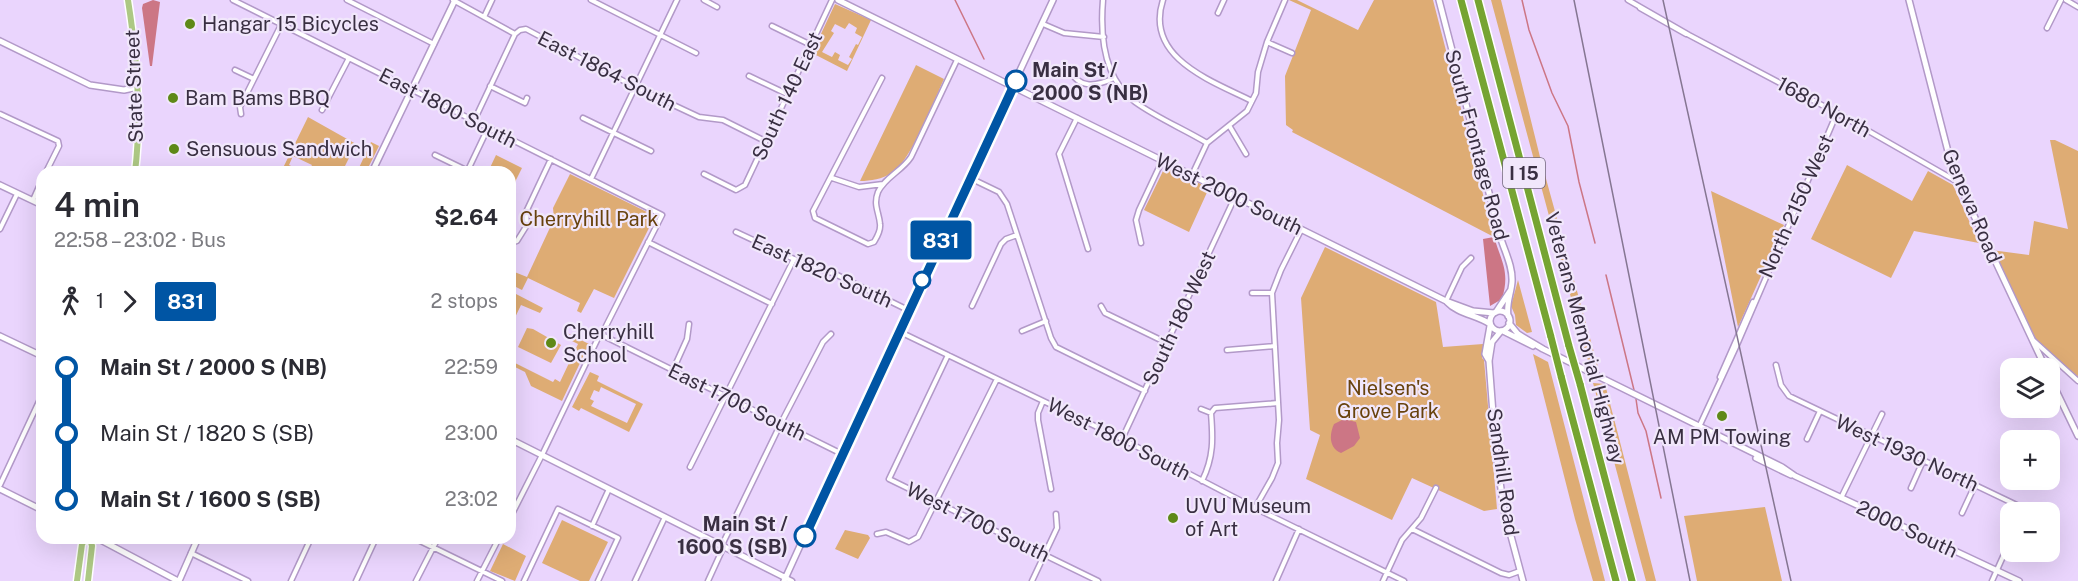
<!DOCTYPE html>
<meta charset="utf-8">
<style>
body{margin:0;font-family:"Public Sans",sans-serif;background:#f7f7f7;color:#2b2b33;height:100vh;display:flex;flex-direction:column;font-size:22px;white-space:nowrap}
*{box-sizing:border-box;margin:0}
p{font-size:20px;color:#7c7c81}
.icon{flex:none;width:33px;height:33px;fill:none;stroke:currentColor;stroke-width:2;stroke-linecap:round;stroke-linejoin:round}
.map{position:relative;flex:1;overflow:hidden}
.sheet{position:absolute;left:36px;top:166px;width:480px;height:378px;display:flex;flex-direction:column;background:#fff;border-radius:18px;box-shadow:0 6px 24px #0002}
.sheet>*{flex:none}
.badge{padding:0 12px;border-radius:4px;font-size:21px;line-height:39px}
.buttons{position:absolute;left:2000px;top:358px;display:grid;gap:12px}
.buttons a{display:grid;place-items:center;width:60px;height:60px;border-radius:12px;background:#fff;box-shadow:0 6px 24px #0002;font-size:30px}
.map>.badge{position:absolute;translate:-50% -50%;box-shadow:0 0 0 3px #fff}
.legs{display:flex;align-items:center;gap:9px;height:66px;padding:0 18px;font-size:20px}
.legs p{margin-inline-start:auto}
.summary{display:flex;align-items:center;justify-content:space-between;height:102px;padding:0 18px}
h1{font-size:33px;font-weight:600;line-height:45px}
ul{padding:0 18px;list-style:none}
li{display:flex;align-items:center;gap:21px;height:66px;font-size:22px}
li i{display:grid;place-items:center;width:9px;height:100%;margin:0 8px;background:currentColor}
li i::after{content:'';width:15px;height:15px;margin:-8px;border:4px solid;border-radius:50%;background:#fff}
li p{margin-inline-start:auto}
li:first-child i{background:linear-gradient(#0000 50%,currentColor 0)}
li:last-child i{background:linear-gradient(currentColor 50%,#0000 0)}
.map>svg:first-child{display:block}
.green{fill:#deac74;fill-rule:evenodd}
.water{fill:#cc7685}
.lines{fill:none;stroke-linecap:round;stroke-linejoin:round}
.stream{stroke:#cc7685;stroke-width:1.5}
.street-casing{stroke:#b299c8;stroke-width:7}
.secondary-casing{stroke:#b299c8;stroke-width:8}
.primary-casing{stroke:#fff;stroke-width:9}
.highway-casing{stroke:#fff;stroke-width:10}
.street{stroke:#fff;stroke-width:4}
.secondary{stroke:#fff;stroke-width:5}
.primary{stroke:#adc884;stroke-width:6}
.highway{stroke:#76a432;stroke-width:7}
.rail{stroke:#857692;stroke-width:1.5}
.highway-bridge-casing{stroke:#fff;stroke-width:10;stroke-linecap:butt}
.highway-bridge{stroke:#76a432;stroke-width:7}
.line-1-casing{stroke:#fff;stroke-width:14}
.line-1{stroke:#0055a4;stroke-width:9}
.poi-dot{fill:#5e8917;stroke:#f1e7fb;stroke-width:2}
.stop-1-dot{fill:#fff;stroke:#0055a4;stroke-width:3}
.labels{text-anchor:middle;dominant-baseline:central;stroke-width:4.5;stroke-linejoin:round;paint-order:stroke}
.shield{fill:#f1e7fb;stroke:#70667a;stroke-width:1.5}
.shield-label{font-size:18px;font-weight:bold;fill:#392f42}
.poi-label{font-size:20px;fill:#392f42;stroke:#f1e7fb;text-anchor:start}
.stop-label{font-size:20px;font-weight:bold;fill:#392f42;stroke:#f1e7fb;text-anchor:start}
.street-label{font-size:20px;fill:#392f42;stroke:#f1e7fb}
.park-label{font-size:20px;fill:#68420d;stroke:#f1e7fb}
</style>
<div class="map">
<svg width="2078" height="581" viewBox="0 0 2078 581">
<rect width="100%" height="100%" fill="#ead5fd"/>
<path class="green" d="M1289 0H1297L1358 30 1374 0H1433L1494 237 1292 132 1293 130 1286 125 1285 76 1311 10Z
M1491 0H1501L1540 157 1598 367 1588 361Z
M835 4 871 20 847 71 812 53ZM849 23 857 28 855 33 862 37 858 45 856 44 849 57 852 59 848 65 838 60 840 55 835 52 832 57 822 52 834 33 831 31 835 24 845 29Z
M916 65 944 79C933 103 912 159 892 173 882 179 871 181 860 181Z
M308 117 356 144 342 172H308L312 165 293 156 289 165 304 172H281Z
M2050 140H2055L2078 151V376L2075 375 2033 337 1991 250 2029 255 2034 221 2068 229Z
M371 142 379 146 366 172H357Z
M496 155 522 168 510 192V172H488Z
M1847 165 1912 201 1928 171 1953 185 1979 243 1914 231 1891 278 1811 239Z
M1168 168 1209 188 1189 232 1144 210 1163 171Z
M570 174 655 216 614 298 594 289 581 313 577 311 580 303 528 278 522 290 510 284 512 271 527 277 554 219 553 208Z
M1711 191 1784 225 1738 327Z
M1325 247 1436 302 1443 347 1483 344 1482 358 1484 360 1497 509 1484 511 1412 478 1392 520 1306 479 1320 435 1310 430 1301 298Z
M1518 280 1532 332 1527 333 1516 325 1515 315 1511 306Z
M516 294 543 308 540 313 521 305 510 328V301L513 296Z
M527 328 533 329 561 345 551 363 518 347Z
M567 333 589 344 562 401 531 386 525 372 515 367 510 368V365L513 366 515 363 553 382 555 379 560 382 578 344 570 340 571 338 566 335Z
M1533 354 1548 362 1605 581H1593L1575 519Z
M590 372 599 376 597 381 643 404 629 432 581 408 579 411 572 407ZM601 387 636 404 627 423 591 406 594 401 590 399 594 390 599 392Z
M1593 383 1605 384 1656 581H1646Z
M1765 507 1782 581H1697L1684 516Z
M562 520 608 542 589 581H580L542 563Z
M845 530 868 535 870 538 858 559 835 549Z
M503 544 526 556 515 581 490 571Z"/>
<path class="water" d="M153 0 160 2 152 66H150L142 8 143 4Z
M1494 237C1502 263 1510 272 1502 299L1490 306 1483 239Z
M1344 419 1356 422 1360 438 1354 446 1341 453C1329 448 1329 435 1334 424Z"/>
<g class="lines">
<path class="stream" d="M955 0 984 59
M1522 0 1529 30 1552 93 1568 126 1579 182 1595 243
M1606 275 1634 390
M1636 399 1638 413 1646 431 1661 498"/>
<defs>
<path id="street" d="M233 0 662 215 604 330 600 334 542 455 510 518
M347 0 434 44
M453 0 515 34
M591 0 696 53
M704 0 717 7
M1103 0C1100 36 1104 79 1135 102 1157 118 1184 129 1207 143
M1163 0C1144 58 1212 81 1252 101
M1628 0 1689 35 1837 113 1956 181
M2066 0 2078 7
M1640 8 1686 34
M1218 13 1224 0
M484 17 492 0
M1043 24 1064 33 1104 37
M772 26 811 45
M2047 28 2061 0
M515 34 520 30 526 29 635 87 699 117 723 120 765 141
M1267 42 1292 53
M1069 69C1079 90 1097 86 1114 78
M235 70 254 79
M749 76 787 94
M882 78 813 211 815 218 868 244 874 242C877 237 881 231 880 224 879 212 873 205 878 192 885 177 902 171 911 157L957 60
M490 86 525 103 527 98
M322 110 349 58
M0 114 58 141 59 146 46 172
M241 114 240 107 281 25
M583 118 651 151
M1077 118 1059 154 1088 249
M474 121 515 34
M1230 127 1246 154
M435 155 468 171
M467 172 488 128
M704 174 736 190 745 185 832 0
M1192 175 1207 143 1247 111 1256 93 1258 72 1267 42 1285 0
M832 178 859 187 883 184
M970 178 999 192 1007 204 1051 338 1056 347 1145 391
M591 179 677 0
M33 200 42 180
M0 229 17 194
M736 232 794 259 835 274 908 310
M648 242 772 304
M510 243 517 241 527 225 526 212 551 159
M1141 243 1136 220 1139 210 1162 161
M1252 293H1272
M1446 301 1462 267 1471 258
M972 306 1001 244 1006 239 1017 235
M1101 306 1105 313 1167 343
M898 331 1122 439 1255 508 1404 581
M1022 331 1046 321
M600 334 842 454
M2034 341 2078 381
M1227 350 1275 346
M948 355 889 479 1098 581
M1776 365 1781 385 1789 396 2025 509 2023 513
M673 370 687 339 689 324
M1720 377 1753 302
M1043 401 1038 413V420L1051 489
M1201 409 1211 413 1215 408 1278 403
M1699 427 1736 347 1837 113
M1122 439 1235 197
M1807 439 1820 411
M690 467 794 259
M1202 481C1214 457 1213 438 1211 413
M0 485 42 395
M1911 488 1923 461
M1841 498 1882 414
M1255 508 1272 478 1278 463 1277 443 1279 420 1272 293 1281 270 1301 230
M1962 513 1975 485
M592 526 609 489
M1412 529 1501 573 1509 575 1520 571
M877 534 886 532 909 542 918 537 997 379
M414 538 502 581
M722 545 781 423 823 342 831 334
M191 553 248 581
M786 578 792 581
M291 581 311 538
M356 581 376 538
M416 581 438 538
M477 581 499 538
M524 581 558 509 618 538 598 581
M635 581 665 517
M708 581 724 546
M1032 581 1057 528 1056 514
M1276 581 1299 529
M1383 581 1402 540 1421 518 1436 488
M1992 581 2010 541"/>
<path id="secondary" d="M838 0 1446 301 1473 311 1494 313
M1439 0 1501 239C1505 252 1513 267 1512 282 1511 294 1506 304 1508 316
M1909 0 1953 171 2046 369
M0 41 90 85 124 90 138 87
M372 172 454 2
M0 185 42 205
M1447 302C1458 314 1477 315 1490 324
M1490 321a10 10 0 1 1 20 0a10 10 0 1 1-20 0Z
M1496 312 1510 291
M1509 323 1518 334 1543 349 1782 467 1795 476 2019 581
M1501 331 1492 342 1489 361 1496 453 1504 510 1523 581
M1503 331 1533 346
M0 336 42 356
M1489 361 1485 354 1490 326
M2049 376 2078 436
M510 439 786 578
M1756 458 1791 475
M0 489 42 510
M97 538 178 581
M179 581 198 538
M784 581 898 331 1053 0"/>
<path id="primary" d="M128 0C137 57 142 115 135 172
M77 581 82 544 86 538
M88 581 92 546 90 538"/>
<path id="highway" d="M1461 0 1551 337
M1478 0 1569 346
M1561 376 1616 581
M1580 384 1632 581"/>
</defs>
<use href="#street" class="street-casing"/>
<use href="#secondary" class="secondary-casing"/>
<use href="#primary" class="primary-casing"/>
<use href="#highway" class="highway-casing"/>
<use href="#street" class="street"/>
<use href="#secondary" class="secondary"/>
<use href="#primary" class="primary"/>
<use href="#highway" class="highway"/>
<path class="rail" d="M1574 0 1690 581
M1663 0 1791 581"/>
<defs>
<path id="highway-bridge" d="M1551 337 1561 376
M1569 346 1580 384"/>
</defs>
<use href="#highway-bridge" class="highway-bridge-casing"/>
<use href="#highway-bridge" class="highway-bridge"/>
</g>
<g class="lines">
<defs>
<path id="line-1" d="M805 536 1016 81"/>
</defs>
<use href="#line-1" class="line-1-casing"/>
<use href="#line-1" class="line-1"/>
</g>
<g class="poi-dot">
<circle cx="190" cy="24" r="6"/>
<circle cx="173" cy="98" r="6"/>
<circle cx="174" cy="149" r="6"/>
<circle cx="551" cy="343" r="6"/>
<circle cx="1722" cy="416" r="6"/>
<circle cx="1173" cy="518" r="6"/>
</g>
<g class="stop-1-dot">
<circle cx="1016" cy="81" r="10"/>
<circle cx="922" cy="280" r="8"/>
<circle cx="805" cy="536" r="10"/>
</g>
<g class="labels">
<rect class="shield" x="1503" y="158" width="42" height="30" rx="4.5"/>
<g class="shield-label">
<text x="1524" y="173">I 15</text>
</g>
<g class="poi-label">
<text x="202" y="24">Hangar 15 Bicycles</text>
<text x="185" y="98">Bam Bams BBQ</text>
<text x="186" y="149">Sensuous Sandwich</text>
<text x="563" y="332">Cherryhill<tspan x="563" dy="23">School</tspan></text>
<text x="1722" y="437" text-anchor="middle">AM PM Towing</text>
<text x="1185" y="506">UVU Museum<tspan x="1185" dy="23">of Art</tspan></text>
</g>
<g class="stop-label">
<text x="1032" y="70">Main St /<tspan x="1032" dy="23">2000 S (NB)</tspan></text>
<text x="788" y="524" text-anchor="end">Main St /<tspan x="788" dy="23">1600 S (SB)</tspan></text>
</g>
<g class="street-label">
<text transform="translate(607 71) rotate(27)">East 1864 South</text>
<text transform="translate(134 86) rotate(-92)">State Street</text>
<text transform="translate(787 96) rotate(-65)">South 140 East</text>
<text transform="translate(1824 107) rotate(29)">1680 North</text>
<text transform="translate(448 108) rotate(27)">East 1800 South</text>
<text transform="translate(1477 145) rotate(75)">South Frontage Road</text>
<text transform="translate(1229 194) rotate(26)">West 2000 South</text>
<text transform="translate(1796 206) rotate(-66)">North 2150 West</text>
<text transform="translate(1972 206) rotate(67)">Geneva Road</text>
<text transform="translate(822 271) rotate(24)">East 1820 South</text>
<text transform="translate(1179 318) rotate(-65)">South 180 West</text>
<text transform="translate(1585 338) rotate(75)">Veterans Memorial Highway</text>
<text transform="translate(737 402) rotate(26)">East 1700 South</text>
<text transform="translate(1119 439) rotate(27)">West 1800 South</text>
<text transform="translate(1907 453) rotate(25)">West 1930 North</text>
<text transform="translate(1503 472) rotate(82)">Sandhill Road</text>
<text transform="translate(978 522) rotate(26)">West 1700 South</text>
<text transform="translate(1907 529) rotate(25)">2000 South</text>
</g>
<g class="park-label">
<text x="589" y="219">Cherryhill Park</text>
<text x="1388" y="388">Nielsen's<tspan x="1388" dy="23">Grove Park</tspan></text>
</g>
</g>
</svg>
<div class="buttons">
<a><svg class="icon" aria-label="layers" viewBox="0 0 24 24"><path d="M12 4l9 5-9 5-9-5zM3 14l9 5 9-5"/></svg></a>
<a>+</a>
<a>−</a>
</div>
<b class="badge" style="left:941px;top:240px;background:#0055a4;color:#fff">831</b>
<section class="sheet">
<div class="summary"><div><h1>4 min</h1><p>22:58 – 23:02 · Bus</p></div><b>$2.64</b></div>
<div class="legs"><svg class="icon" aria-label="walk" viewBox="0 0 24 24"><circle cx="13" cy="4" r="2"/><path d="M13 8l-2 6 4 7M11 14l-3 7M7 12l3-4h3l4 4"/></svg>1<svg class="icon" aria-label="forward" viewBox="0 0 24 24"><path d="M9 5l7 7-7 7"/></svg><b class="badge" style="background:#0055a4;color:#fff">831</b><p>2 stops</p></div>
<ul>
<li><i style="color:#0055a4"></i><b>Main St / 2000 S (NB)</b><p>22:59</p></li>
<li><i style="color:#0055a4"></i><span>Main St / 1820 S (SB)</span><p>23:00</p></li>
<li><i style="color:#0055a4"></i><b>Main St / 1600 S (SB)</b><p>23:02</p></li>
</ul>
</section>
</div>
